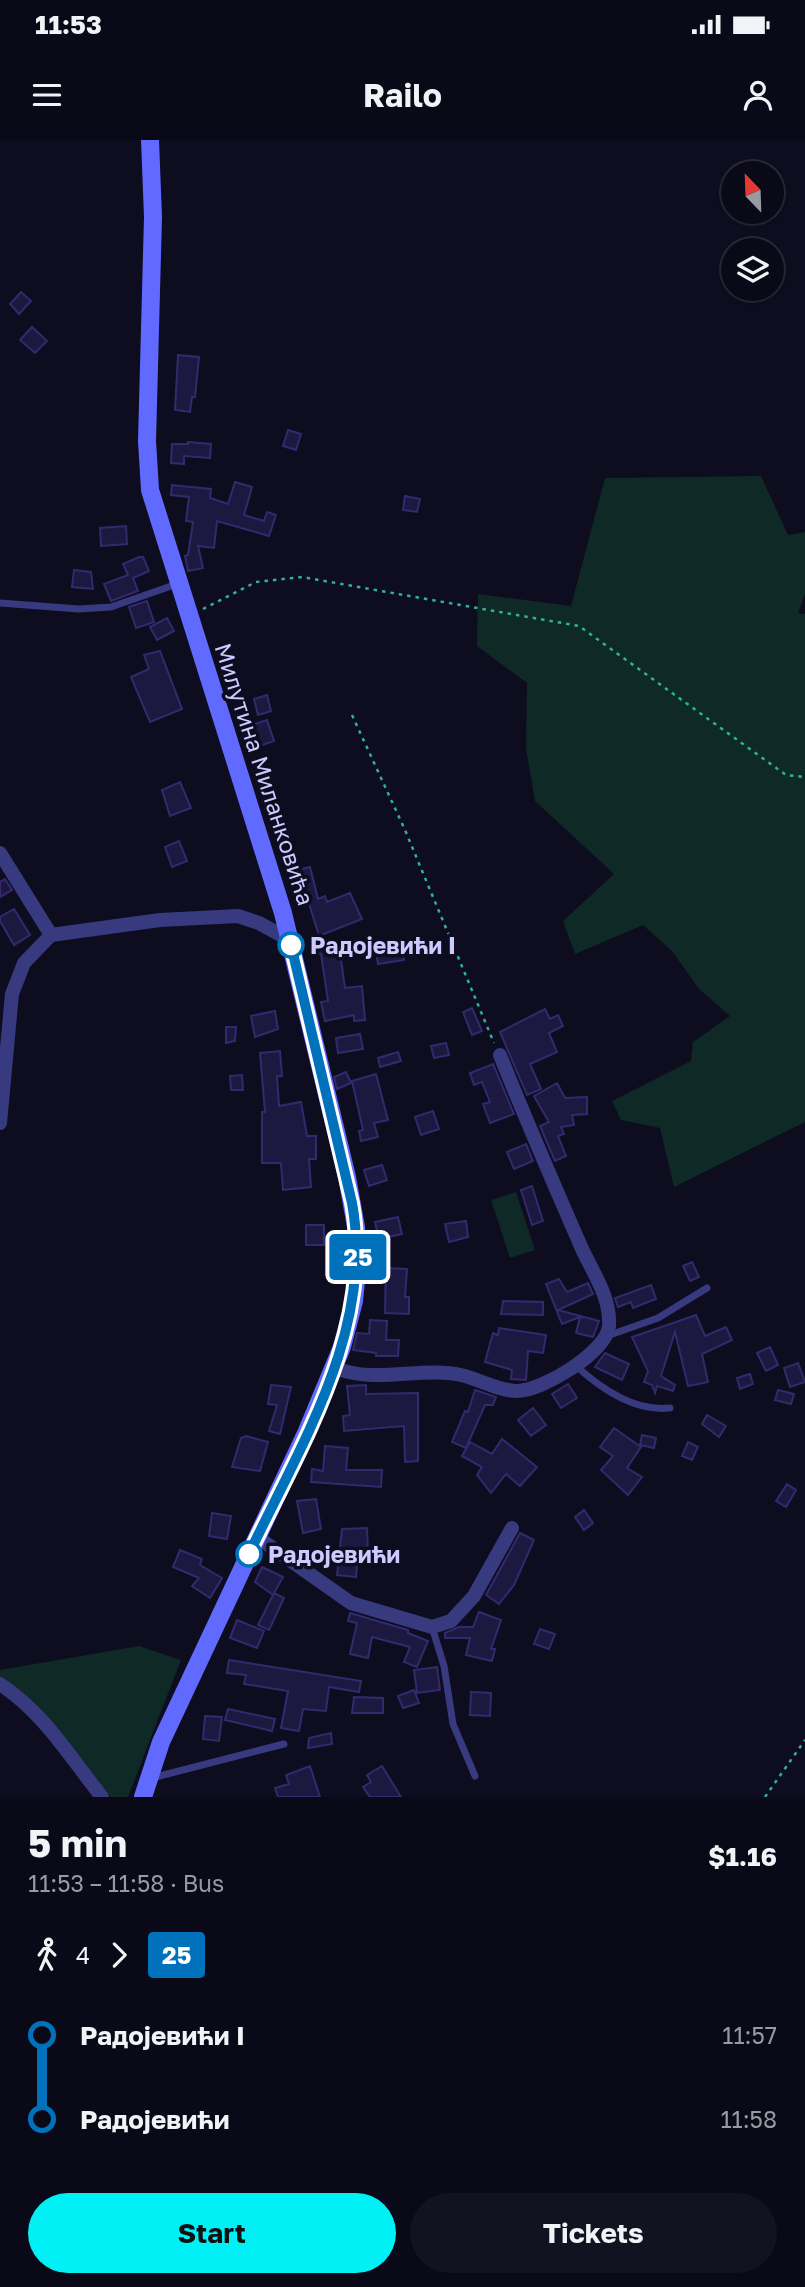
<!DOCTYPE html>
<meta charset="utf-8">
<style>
body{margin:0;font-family:"Golos Text",sans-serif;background:#131220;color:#f1f3f6;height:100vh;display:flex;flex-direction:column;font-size:26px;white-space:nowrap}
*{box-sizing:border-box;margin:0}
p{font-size:23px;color:#999aa1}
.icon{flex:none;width:38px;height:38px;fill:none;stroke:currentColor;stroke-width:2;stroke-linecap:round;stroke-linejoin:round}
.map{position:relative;height:1657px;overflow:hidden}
.panel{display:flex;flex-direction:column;background:#0a0917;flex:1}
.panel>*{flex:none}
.badge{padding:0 14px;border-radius:5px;font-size:24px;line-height:46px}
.needle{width:46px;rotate:337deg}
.tools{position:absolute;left:721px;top:21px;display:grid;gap:14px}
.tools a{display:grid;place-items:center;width:63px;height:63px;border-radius:50%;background:#0a0917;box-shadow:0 2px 5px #0004,0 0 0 2px #2a2a36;font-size:35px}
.map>.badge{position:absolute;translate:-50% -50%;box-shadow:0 0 0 4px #fff}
.legs{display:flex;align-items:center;gap:10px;height:77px;padding:0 28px;font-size:23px}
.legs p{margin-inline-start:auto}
.overview{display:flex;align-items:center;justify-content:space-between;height:119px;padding:0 28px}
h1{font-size:38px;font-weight:700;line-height:52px}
.button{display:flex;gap:14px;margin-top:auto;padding:14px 28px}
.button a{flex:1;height:80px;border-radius:42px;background:#00f1f5;color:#111;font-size:28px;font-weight:700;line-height:80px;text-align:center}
.button a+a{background:#131220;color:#f1f3f6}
ul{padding:0 28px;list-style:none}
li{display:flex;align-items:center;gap:24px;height:84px;font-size:26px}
li i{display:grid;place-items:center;width:10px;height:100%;margin:0 9px;background:currentColor}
li i::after{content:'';width:18px;height:18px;margin:-9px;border:5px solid;border-radius:50%;background:#0a0917}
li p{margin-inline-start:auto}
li:first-child i{background:linear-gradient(#0000 50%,currentColor 0)}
li:last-child i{background:linear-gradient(currentColor 50%,#0000 0)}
.status{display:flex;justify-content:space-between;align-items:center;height:49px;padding:0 35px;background:#0a0917;direction:ltr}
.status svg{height:19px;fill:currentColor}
header{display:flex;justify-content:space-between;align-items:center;height:91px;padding:0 28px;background:#0a0917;font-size:32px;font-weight:700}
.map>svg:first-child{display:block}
.green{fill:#0f2926}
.building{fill:#1d1840;stroke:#322a6d;stroke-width:2}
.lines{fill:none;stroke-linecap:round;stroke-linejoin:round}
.path{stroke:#2cb19e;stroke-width:2.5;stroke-dasharray:3.5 5;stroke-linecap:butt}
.lane{stroke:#373a7f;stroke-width:7}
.street{stroke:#373a7f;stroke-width:14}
.secondary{stroke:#616aff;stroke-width:18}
.line-1-casing{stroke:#fff;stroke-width:16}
.line-1{stroke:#0072bc;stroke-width:10}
.stop-1-dot{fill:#fff;stroke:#0072bc;stroke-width:3.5}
.labels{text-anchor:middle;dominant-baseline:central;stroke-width:7;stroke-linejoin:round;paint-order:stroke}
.street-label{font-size:23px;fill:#cccaff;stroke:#0e0c1f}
.stop-label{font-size:23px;font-weight:bold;fill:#cccaff;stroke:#0e0c1f;text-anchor:start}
</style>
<div class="status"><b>11:53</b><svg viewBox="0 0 49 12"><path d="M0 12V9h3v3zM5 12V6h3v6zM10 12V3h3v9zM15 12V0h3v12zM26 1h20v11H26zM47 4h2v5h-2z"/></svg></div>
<header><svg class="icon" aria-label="menu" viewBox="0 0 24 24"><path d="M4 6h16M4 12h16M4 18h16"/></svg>Railo<svg class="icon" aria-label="person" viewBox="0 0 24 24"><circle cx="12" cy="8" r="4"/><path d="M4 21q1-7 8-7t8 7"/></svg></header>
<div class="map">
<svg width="805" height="1657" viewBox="0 0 805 1657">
<rect width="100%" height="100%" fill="#0e0c1f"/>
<path class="green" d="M761 336 788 395 805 392V454L798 473 805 474V982L674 1047 660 988 621 980 612 961 691 921 693 902 730 876 699 849 672 811 643 785 575 814 563 781 614 734 535 661 526 608 527 543 477 506 478 454 571 466 605 338Z
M516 1052 535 1110 510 1118 491 1060Z
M139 1506 181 1520 128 1657H111C92 1638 80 1617 64 1596 47 1573 24 1558 0 1544V1530Z"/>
<path class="building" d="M21 152 31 161 19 174 10 164Z
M32 187 47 201 35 213 20 200Z
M178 215 199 217 195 257H192L190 272 175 270Z
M288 290 301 294 296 310 283 306Z
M188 302 211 304 210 318 184 316V324L171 323 172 304H188Z
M235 342 252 347 244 375 264 381 267 372 276 375 269 396 217 381 214 408 198 406 203 428 188 431 185 416 188 415 193 382 186 381 189 357 171 355 172 345 211 349 210 358 228 364Z
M405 356 420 359 417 372 403 370Z
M126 386 127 404 101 406 100 388Z
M139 417H143L149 431 133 438 138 451 111 461 104 444 128 435 123 424Z
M74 430 91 432 93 449 72 447Z
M147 461 154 482 136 488 129 467Z
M167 478 174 491 157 500 150 487Z
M160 511 182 569 150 582 131 537 149 529 144 515Z
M267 555 271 571 258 575 254 559Z
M267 580 274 601 254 608 248 586Z
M180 642 191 668 170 676 162 650Z
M179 701 187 721 172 727 165 707Z
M310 727 318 759 325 756 327 762 350 753 362 779 319 796 306 754 295 757 289 732Z
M5 739 12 750 0 757V742Z
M14 769 30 795 14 805 0 781V777Z
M362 799 363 810 340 813 345 848 362 846 365 880 354 881V875L325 881 321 862 328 861 321 814H316L315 804Z
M395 801 396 806 402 805 404 820 378 824 375 804Z
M472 868 482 891 472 895 463 872Z
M545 869 550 879 558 875 563 886 549 893 557 912 530 924 541 949 527 955 500 892Z
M275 871 278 889 255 897 251 876Z
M226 887H236L235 901 226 903Z
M360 894 363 909 338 913 336 898Z
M446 903 449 915 434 918 431 906Z
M280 911 282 936H277L279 966 301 962 307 996H316V1019H309L311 1047 283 1050 281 1023H262V972H265L260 913Z
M398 912 401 921 380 927 378 918Z
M493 924 514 974 490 983 483 964 490 962 482 942 474 945 470 933Z
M346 932 351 943 337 949 334 937Z
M376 934 388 980 374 983 378 997 361 1001 359 991 363 990 352 941Z
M242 935 243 950H231L230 936Z
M557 943 565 958 587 957V974L572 975 574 985 561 987 564 994 558 996 566 1016 555 1021 540 986 549 982 534 956Z
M433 971 439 989 421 995 415 977Z
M526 1004 533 1021 514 1029 507 1012Z
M382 1025 387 1040 369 1046 364 1030Z
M532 1046 543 1081 532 1085 521 1050Z
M398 1077 402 1094 379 1099 375 1082Z
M466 1081 468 1097 449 1102 445 1084Z
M306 1085H324V1105H306Z
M692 1122 699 1137 690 1141 683 1126Z
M386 1128 407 1129 405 1157H409V1174L385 1173Z
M559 1139 567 1152 588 1143 593 1154 558 1170 599 1181 593 1197 576 1193 580 1177 562 1184 546 1144Z
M651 1145 656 1159 633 1168 631 1162 618 1167 615 1158Z
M503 1161 543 1162V1175L501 1174Z
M696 1175 705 1196 726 1187 732 1200 702 1214 708 1242 688 1246 675 1192 661 1236 675 1245 673 1251 657 1246 655 1253 652 1245 644 1242 648 1231 632 1197Z
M370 1180 387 1181 386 1200H399L398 1216H376V1213L353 1210 357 1193 369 1194Z
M499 1188 546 1195 543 1213 528 1211 526 1240 511 1239 512 1230 485 1222 493 1193 498 1195Z
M770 1207 778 1225 766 1231 757 1213Z
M605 1213 629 1224 622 1240 595 1227Z
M798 1223 805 1242 790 1247 784 1228Z
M750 1234 753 1244 740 1249 737 1238Z
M568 1244 577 1258 561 1268 552 1254Z
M271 1245 291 1247 280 1294 269 1291 277 1265 268 1264Z
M366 1245V1254L418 1253V1321L405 1322 404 1286 344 1291 343 1276 350 1275 347 1246Z
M475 1250 496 1257 493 1265H485L466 1308 452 1302 465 1271 468 1272Z
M778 1250 794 1254 791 1264 775 1260Z
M533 1268 546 1285 531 1296 518 1280Z
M707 1275 726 1286 719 1297 702 1284Z
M614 1288 641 1307 627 1328 642 1337 628 1355 601 1330 613 1316 600 1307Z
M642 1295 656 1298 654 1308 640 1305Z
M246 1296 268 1302 260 1331 232 1327 241 1298Z
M502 1299 537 1327 520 1346 506 1334 491 1353 477 1335 482 1327 462 1316 470 1302 492 1314Z
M688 1302 698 1307 692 1320 682 1316Z
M325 1306 348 1308 346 1330H382L381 1347 311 1342 312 1329 323 1331Z
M787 1344 796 1350 786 1367 776 1361Z
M316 1359 321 1389 303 1393 297 1361Z
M584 1370 593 1383 584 1390 575 1377Z
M212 1373 231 1376 227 1399 209 1396Z
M367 1388 368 1414H358L356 1437 337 1435 342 1389Z
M520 1393 534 1400 514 1445 499 1464 486 1455Z
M180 1410 202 1419 200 1425 222 1438 210 1458 192 1446 199 1438 173 1427Z
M262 1427 283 1437 274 1453 284 1458 269 1490 258 1485 273 1455 255 1442Z
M479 1472 501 1480 491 1509H495L492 1521 466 1515 470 1498H445V1493L459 1487H473Z
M350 1473 408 1490V1493L428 1501 417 1527 404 1522 410 1507 372 1497 368 1518 350 1514 357 1483 348 1481Z
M237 1480 264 1491 257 1508 230 1498Z
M540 1489 555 1494 549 1509 534 1504Z
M229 1520 361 1541 359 1552 329 1547 326 1571 303 1569 299 1591 281 1588 288 1551 244 1544 246 1535 227 1533Z
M437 1527 440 1550 417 1553 414 1530Z
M414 1550 419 1563 403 1568 398 1556Z
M471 1552 491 1553 490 1576 470 1575Z
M354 1557 383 1558V1573H352Z
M228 1569 275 1579 272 1591 225 1580Z
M205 1576 222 1577 219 1601 203 1599Z
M331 1593 332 1604 308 1608 309 1598Z
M310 1626 320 1657H278L275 1648 289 1644 286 1635Z
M382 1626 401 1657H370L363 1647 371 1642 367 1635Z"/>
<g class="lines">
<path class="path" d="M203 469 256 442 302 437 579 486 786 635 805 637
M352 575 405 690 494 903
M765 1657 805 1600"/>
<path class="lane" d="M0 463 79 469 111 467 177 444
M607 1196 658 1178 707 1148
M575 1225C600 1248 635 1272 670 1268
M432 1487 444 1526 453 1584 475 1636
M152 1638 284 1604"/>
<path class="street" d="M0 713 51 795
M0 983 12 854 24 823 51 795 160 780 238 776 259 783 290 800
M334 1227C372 1245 421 1226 461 1235 479 1239 499 1251 517 1251 542 1251 607 1212 609 1186 611 1155 590 1129 579 1102 552 1040 525 978 500 915
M257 1397 351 1463 432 1487 451 1481 474 1456 512 1388
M0 1544C44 1573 70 1617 102 1657"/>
<path class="secondary" d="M143 1657 161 1602 307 1291 342 1207 354 1161 358 1120 356 1087 347 1037 283 773 150 350 147 301 153 77 150 0"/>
</g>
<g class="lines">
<defs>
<path id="line-1" d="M249 1414C301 1304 375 1188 352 1063L291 805"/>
</defs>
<use href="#line-1" class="line-1-casing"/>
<use href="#line-1" class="line-1"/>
</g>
<g class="stop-1-dot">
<circle cx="291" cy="805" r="12"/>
<circle cx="249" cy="1414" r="12"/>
</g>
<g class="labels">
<g class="street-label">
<text transform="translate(265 634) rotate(72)">Милутина Миланковића</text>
</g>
<g class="stop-label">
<text x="310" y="805">Радојевићи I</text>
<text x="268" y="1414">Радојевићи</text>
</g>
</g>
</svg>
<div class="tools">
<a><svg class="needle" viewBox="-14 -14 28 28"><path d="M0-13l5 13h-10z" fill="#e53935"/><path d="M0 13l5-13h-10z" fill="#999aa1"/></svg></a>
<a><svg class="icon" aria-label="layers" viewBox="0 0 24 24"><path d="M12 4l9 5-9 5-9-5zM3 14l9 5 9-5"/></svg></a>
</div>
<b class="badge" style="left:358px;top:1117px;background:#0072bc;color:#fff">25</b>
</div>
<section class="panel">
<div class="overview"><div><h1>5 min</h1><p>11:53 – 11:58 · Bus</p></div><b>$1.16</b></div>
<div class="legs"><svg class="icon" aria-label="walk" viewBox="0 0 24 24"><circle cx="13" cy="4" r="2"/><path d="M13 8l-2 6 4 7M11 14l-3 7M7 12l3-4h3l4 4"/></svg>4<svg class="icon" aria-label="forward" viewBox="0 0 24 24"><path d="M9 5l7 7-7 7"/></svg><b class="badge" style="background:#0072bc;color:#fff">25</b></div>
<ul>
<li><i style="color:#0072bc"></i><b>Радојевићи I</b><p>11:57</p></li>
<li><i style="color:#0072bc"></i><b>Радојевићи</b><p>11:58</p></li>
</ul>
<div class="button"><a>Start</a><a>Tickets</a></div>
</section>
